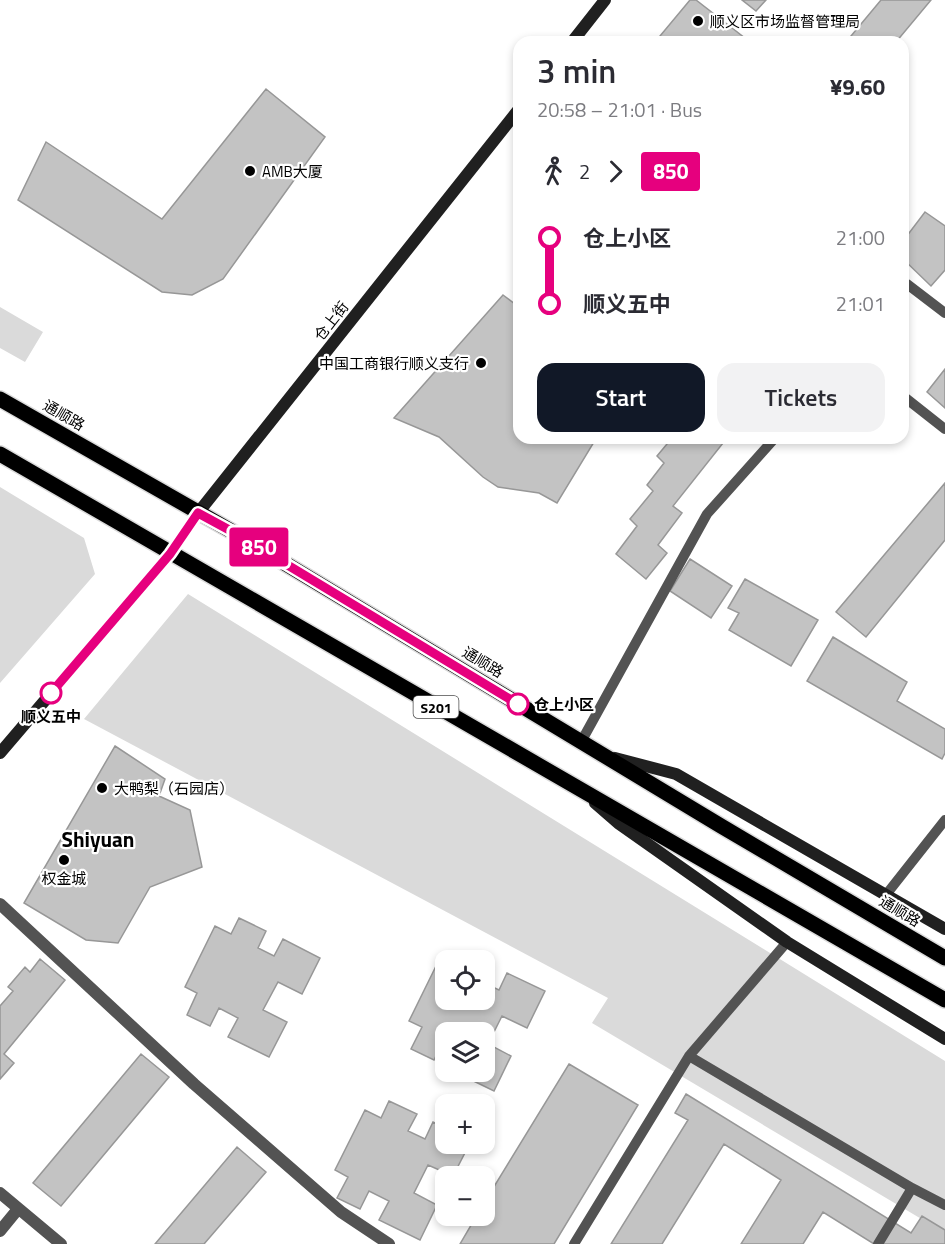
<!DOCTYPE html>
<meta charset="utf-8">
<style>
body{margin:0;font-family:"Titillium Web","Noto Sans SC",sans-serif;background:#f2f2f3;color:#2b2b33;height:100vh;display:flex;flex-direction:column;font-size:22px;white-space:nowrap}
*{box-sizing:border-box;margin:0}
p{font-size:20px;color:#7c7c81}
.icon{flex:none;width:33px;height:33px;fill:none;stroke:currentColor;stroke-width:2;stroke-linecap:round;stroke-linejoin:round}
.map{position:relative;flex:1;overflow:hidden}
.sheet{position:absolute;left:513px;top:36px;width:396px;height:408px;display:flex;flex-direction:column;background:#fff;border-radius:18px;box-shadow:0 3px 9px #0003}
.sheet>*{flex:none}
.badge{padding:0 12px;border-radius:4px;font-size:21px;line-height:39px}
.fabs{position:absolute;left:435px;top:950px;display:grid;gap:12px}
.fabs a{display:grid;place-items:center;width:60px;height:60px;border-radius:12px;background:#fff;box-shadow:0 3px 9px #0003;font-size:30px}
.map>.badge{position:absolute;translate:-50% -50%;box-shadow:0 0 0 3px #fff}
.legs{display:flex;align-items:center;gap:9px;height:66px;padding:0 24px;font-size:20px}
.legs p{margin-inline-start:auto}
.overview{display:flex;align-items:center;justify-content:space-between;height:102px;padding:0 24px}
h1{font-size:33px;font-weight:600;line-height:45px}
.button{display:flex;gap:12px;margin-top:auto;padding:12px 24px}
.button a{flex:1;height:69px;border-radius:18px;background:#111827;color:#fff;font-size:24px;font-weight:600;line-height:69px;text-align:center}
.button a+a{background:#f2f2f3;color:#2b2b33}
ul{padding:0 24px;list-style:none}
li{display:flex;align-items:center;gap:21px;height:66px;font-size:22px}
li i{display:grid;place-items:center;width:9px;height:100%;margin:0 8px;background:currentColor}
li i::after{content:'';width:15px;height:15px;margin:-8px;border:4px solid;border-radius:50%;background:#fff}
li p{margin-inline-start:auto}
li:first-child i{background:linear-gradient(#0000 50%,currentColor 0)}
li:last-child i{background:linear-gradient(currentColor 50%,#0000 0)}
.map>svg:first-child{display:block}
.green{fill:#dadada}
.building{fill:#c3c3c3;stroke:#979797;stroke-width:1.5}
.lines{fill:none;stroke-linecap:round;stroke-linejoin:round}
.primary-casing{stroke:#dbdbdb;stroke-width:18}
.lane{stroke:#535353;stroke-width:10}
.street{stroke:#535353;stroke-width:12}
.secondary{stroke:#202020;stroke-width:12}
.primary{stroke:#000;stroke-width:15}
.line-1-casing{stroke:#fff;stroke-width:14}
.line-1{stroke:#e6007e;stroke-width:9}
.poi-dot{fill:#000;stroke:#fff;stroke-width:2}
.stop-1-dot{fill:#fff;stroke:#e6007e;stroke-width:3}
.labels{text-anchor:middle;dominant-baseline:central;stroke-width:4.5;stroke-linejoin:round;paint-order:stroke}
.shield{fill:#fff;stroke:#4c4c4c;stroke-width:1.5}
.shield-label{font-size:14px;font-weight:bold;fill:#000}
.poi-label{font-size:15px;fill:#000;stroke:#fff;text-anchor:start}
.street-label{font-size:15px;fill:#000;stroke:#fff}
.stop-label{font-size:15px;font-weight:bold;fill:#000;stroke:#fff;text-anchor:start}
.district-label{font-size:21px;font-weight:bold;fill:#000;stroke:#fff}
</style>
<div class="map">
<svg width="945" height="1244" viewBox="0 0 945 1244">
<rect width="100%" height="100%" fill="#fff"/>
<path class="green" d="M0 307 43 332 25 362 0 348Z
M0 487 84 538 95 574 0 683Z
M188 594 945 1061V1233L592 1023 608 998 84 719Z"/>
<path class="building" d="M690 0H696L750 42H655Z
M742 0H766L756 11Z
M881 0H931L896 42H846Z
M266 89 325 137 223 279 192 295 162 292 18 200 46 142 162 219Z
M925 212 945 226V270L931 286 903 259V241Z
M503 295 519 307V438H588L594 442 557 503 539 493 498 487 483 477 439 437 394 418Z
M945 369V408L927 392Z
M672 438H727L673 506 682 513 658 545 667 553 646 579 616 554 637 526 630 519 653 491 647 485 664 463 657 456Z
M945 483V540L866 637 836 612Z
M690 559 732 586 711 618 670 591Z
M745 579 818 620 791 666 729 630 739 613 728 608Z
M833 637 907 682 897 701 945 729V753L942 759 807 681Z
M115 746 165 779 159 796 190 810 202 867 150 887 118 943 86 940 24 903Z
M239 918 266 931 258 948 274 956 283 939 320 958 302 994 278 982 263 1010 287 1022 269 1057 228 1037 238 1018 219 1008 210 1026 187 1015 197 993 185 987 215 926 231 934Z
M463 951 481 960H459Z
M40 959 65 980 4 1054 14 1063 0 1079V1006L13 991 8 987 25 967 30 972Z
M439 960 446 964V999H484V983L499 990 507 973 545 991 527 1028 502 1016 488 1044 511 1056 494 1091 453 1071H484V1032H446V1043L443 1042 434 1060 411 1049 422 1027 409 1021Z
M141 1054 169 1077 61 1206 33 1183Z
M569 1064 638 1105 554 1244H460L477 1215H484V1203Z
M686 1094 911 1233 922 1216 945 1230V1244H874L823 1212 803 1244H741L781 1180 724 1144 662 1244H611L688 1120 675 1113Z
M389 1101 417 1114 408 1131 425 1139 433 1122 446 1128V1143H470L453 1176 428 1165 414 1193 437 1205 420 1240 379 1220 389 1201 369 1191 360 1209 337 1198 348 1177 335 1170 365 1110 381 1118Z
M237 1147 266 1172 204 1244H155Z"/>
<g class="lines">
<defs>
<path id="primary" d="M0 399 233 532 721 826 945 958
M0 454C314 638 631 816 945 1000"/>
</defs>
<use href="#primary" class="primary-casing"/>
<path class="lane" d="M903 289 907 284 945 313
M903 396 945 429
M581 742 707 514 775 438
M885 896 945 820
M689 1056 912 1188
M574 1244 689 1056 787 942
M878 1244 912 1188 945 1205"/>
<path class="street" d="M0 904 194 1084 341 1212 389 1244
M0 1193 61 1244
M0 1231 18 1209"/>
<path class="secondary" d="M572 42 605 0
M0 753 170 554 198 513 519 109
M615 758 676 774 945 929
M595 803 618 823 787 942 945 1039"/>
<use href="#primary" class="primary"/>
</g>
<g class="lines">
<defs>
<path id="line-1" d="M51 693 170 554 198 513 233 532 518 704"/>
</defs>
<use href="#line-1" class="line-1-casing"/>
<use href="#line-1" class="line-1"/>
</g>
<g class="poi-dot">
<circle cx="698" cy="21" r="6"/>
<circle cx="250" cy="171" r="6"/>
<circle cx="481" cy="363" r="6"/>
<circle cx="102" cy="788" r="6"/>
<circle cx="64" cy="860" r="6"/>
</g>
<g class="stop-1-dot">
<circle cx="51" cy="693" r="10"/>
<circle cx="518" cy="704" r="10"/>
</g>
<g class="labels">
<rect class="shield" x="413.5" y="696" width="45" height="22" rx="4.5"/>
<g class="shield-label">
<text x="436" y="707">S201</text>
</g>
<g class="poi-label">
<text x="710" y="21">顺义区市场监督管理局</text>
<text x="262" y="171">AMB大厦</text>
<text x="469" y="363" text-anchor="end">中国工商银行顺义支行</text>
<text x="114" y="788">大鸭梨（石园店）</text>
<text x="64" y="878" text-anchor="middle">权金城</text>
</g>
<g class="street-label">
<text transform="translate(331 321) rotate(-52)">仓上街</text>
<text transform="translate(64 415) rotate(30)">通顺路</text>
<text transform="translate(483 662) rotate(31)">通顺路</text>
<text transform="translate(900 911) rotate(31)">通顺路</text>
</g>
<g class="stop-label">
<text x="534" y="704">仓上小区</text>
<text x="51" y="716" text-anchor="middle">顺义五中</text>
</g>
<g class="district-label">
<text x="98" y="839">Shiyuan</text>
</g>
</g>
</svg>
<div class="fabs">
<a><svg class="icon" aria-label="locate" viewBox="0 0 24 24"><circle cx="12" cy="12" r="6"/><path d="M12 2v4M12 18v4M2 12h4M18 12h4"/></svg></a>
<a><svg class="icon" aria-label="layers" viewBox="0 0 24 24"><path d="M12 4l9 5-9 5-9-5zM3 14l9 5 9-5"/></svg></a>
<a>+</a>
<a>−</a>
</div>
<b class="badge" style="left:259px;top:547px;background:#e6007e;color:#fff">850</b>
<section class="sheet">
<div class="overview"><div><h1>3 min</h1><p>20:58 – 21:01 · Bus</p></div><b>¥9.60</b></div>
<div class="legs"><svg class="icon" aria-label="walk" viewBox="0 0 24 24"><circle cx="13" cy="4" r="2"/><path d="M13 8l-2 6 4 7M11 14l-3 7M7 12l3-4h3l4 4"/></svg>2<svg class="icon" aria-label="forward" viewBox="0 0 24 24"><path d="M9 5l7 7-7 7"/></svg><b class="badge" style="background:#e6007e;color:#fff">850</b></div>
<ul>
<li><i style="color:#e6007e"></i><b>仓上小区</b><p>21:00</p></li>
<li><i style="color:#e6007e"></i><b>顺义五中</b><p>21:01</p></li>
</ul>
<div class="button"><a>Start</a><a>Tickets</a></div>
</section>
</div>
